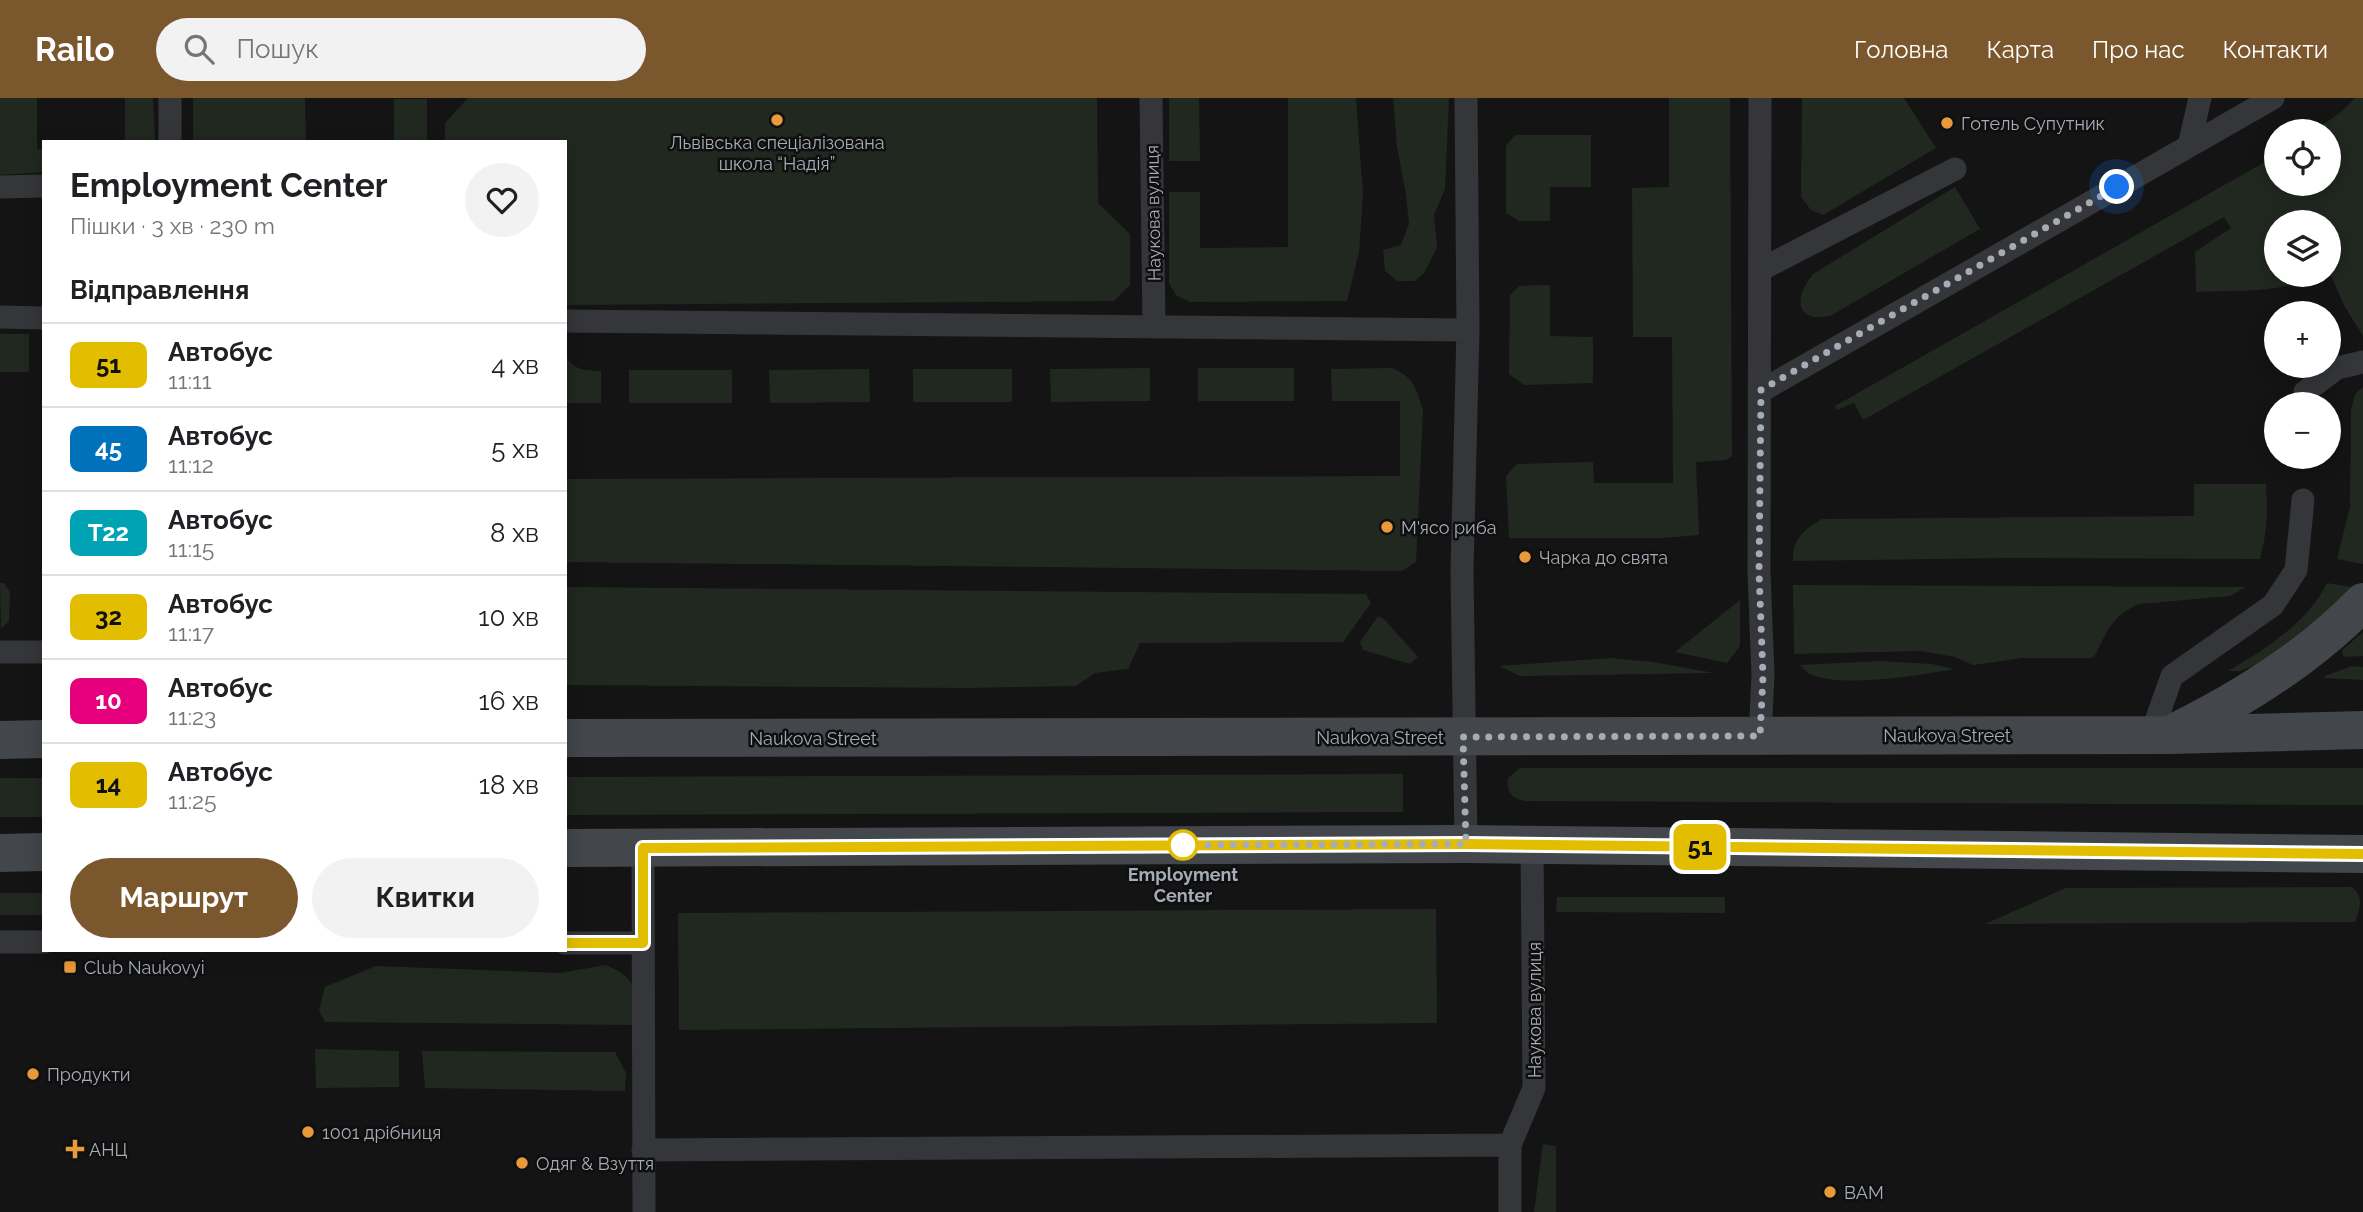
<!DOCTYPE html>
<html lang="uk">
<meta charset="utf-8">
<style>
body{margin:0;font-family:Raleway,sans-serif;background:#f2f2f2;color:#202124;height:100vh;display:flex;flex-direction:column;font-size:26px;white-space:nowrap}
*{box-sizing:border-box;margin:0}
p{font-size:23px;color:#757577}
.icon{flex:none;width:38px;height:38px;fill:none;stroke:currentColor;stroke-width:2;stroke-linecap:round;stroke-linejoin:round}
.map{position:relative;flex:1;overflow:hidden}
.drawer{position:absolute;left:42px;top:42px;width:525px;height:812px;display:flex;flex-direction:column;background:#fff;border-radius:0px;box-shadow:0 4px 18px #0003}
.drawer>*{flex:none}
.badge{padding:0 14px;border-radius:10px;font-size:24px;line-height:46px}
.tools{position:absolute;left:2264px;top:21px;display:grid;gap:14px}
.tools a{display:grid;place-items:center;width:77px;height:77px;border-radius:50%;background:#fff;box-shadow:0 4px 18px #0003;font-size:35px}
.you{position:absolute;width:35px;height:35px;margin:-18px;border:5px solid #fff;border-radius:50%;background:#1a73e8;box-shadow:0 0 0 10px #1a73e833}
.map>.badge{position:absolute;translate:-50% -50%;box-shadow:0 0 0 4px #fff}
h2{padding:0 28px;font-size:26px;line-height:63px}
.round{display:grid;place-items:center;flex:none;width:74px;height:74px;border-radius:37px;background:#f2f2f2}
.head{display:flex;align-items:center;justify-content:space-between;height:119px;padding:0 28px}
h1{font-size:33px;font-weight:700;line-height:52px}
.button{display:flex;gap:14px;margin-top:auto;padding:14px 28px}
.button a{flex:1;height:80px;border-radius:42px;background:#7a572d;color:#fff;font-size:28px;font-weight:700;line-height:80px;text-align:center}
.button a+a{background:#f2f2f2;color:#202124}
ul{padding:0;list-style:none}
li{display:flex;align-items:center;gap:21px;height:84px;padding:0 28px;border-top:2px solid #e0e0e0}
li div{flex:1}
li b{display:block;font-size:26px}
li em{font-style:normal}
li .badge{min-width:77px;font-weight:700;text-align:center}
header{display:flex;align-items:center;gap:42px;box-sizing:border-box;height:98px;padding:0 35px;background:#7a572d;color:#fff}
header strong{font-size:33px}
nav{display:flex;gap:38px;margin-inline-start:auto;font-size:24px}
.search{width:490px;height:63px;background:#f2f2f2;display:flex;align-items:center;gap:18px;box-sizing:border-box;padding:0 24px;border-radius:38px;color:#757577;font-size:26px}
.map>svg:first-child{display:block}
.green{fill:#202820}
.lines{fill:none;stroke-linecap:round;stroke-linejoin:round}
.lane{stroke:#35363a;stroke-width:23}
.secondary{stroke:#43464a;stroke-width:38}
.line-casing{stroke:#fff;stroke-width:16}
.line{stroke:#e3bd00;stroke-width:10}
.walk{stroke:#a6acb5;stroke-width:7;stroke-dasharray:0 12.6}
.poi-dot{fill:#e89939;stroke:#0f0f10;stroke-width:2.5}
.stop-dot{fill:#fff;stroke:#e3bd00;stroke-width:3.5}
.labels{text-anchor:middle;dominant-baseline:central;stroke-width:5;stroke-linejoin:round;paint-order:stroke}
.poi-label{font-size:18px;fill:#a6acb5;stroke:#0f0f10;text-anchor:start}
.street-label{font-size:18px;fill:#a6acb5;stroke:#0f0f10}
.stop-label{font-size:18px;font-weight:bold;fill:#a6acb5;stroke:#0f0f10}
</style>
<header>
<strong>Railo</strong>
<div class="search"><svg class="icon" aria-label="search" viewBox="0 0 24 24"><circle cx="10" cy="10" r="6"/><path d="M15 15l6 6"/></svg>Пошук</div>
<nav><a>Головна</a><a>Карта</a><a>Про нас</a><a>Контакти</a></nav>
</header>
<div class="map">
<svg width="2363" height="1114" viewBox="0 0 2363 1114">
<rect width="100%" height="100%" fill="#141415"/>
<path class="green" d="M0 0H37V51H44V74L0 77Z
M125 0H153L155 44H125Z
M193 0H305L306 44H193Z
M468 0H1097L1098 105 1130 136V187L1114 203 565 207V44H445V25Z
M1169 0H1199L1200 63H1169Z
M1288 0H1356L1363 97 1359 154 1347 203 1190 204 1176 197 1169 185V94H1200V150L1288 149Z
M1393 0H1449L1445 91 1434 117 1437 150 1424 175 1415 183H1398L1385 173 1383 152 1401 147 1409 126 1406 96 1397 49Z
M1669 0H1730L1732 358 1726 362 1696 364 1699 437 1663 440H1509L1506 378 1517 366 1593 364 1594 385H1673L1672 239H1633L1632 90 1669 89Z
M1802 0H1904L1936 50 1823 117 1811 112 1801 99Z
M2355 0H2363V238L2345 209 2329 174V124H2277V177H2319C2282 196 2237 192 2196 194L2195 154 2231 130 2224 119 1863 322 1854 305 1837 312 1835 308 2277 57V86H2329V33H2313L2340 15Z
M394 1H427V44H394Z
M1515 37H1591V89H1550V123H1519L1506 115V48Z
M1955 89 1980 131 1830 218C1825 218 1817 220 1813 219 1790 212 1804 187 1813 176Z
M1550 187V238L1593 239V285L1524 287 1509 276 1510 197 1519 188Z
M0 236H29V274H0Z
M565 256C572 272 585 273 601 273V305H565Z
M1150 270V303L1051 304 1050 271Z
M1198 270H1294V303H1198Z
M1392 270C1415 280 1416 290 1423 313L1416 464 1402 473 565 464V381L1400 378V303H1332L1331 271Z
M869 271 870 304 770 305 769 272Z
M913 271H1012V304H913Z
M629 272H732V305H629Z
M2363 289V466L2337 461 2350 409 2351 312 2355 296Z
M2194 386H2266C2268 412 2267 436 2260 461L2007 460 1793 463C1792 441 1804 432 1822 421L2194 418Z
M0 485H4L10 494 9 523 1 531Z
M2327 485 2358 490 2259 566 2240 573H2228C2265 552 2308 524 2327 485Z
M1793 487 2246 489 2230 498 2139 506C2110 519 2108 533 2094 559L2089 560H2023L1973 567 1955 559 1920 553 1794 556Z
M565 489 1366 496 1371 505 1343 544 1140 545 1128 571 1095 575 1076 588 968 590 565 587Z
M1740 502V548L1727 565 1675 554Z
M1378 518 1384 521 1418 559 1410 566 1363 552 1360 544Z
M2363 534V558L2343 559 2342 552Z
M1610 560 1653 564 1714 575 1520 578 1499 568Z
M1879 563 1932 566 1955 571C1921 577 1844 590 1812 577 1807 575 1804 571 1800 567Z
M2352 568 2363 569V582L2324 580 2325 578Z
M1520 670H2363V707L1526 703C1512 701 1506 694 1508 680Z
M1403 676V714L565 717V679Z
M0 680H44V719H0Z
M2352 789C2363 797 2361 810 2355 824L1985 826 2066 790Z
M0 795H44V817H0Z
M1557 799H1725V815L1556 814Z
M1436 811 1437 925 679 932 678 815Z
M606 867C641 882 634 894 633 927L325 924 319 912 325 889 376 868 560 875Z
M315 951 399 953V989L316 990Z
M422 953 615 954 626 975 625 993 425 990Z
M1543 1046 1556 1048V1114H1534Z"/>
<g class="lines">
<path class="lane" d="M170 0V44
M1151 0 1154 229
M1466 0 1468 232 1462 473 1466 746
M2189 48 2200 0
M0 89 44 88
M1760 172 1955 71
M0 219 44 220
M565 223 1468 232
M1761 293 2273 0
M2305 306V294L2337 270 2363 264
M0 554H44
M2151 637 2172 578 2273 507 2296 472 2303 402
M1760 638 1763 578 1759 474 1760 0
M643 750 644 1114
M0 844H44
M565 845H643
M643 1052 1510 1047
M1510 1114V1047L1534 990 1532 746"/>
<path class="secondary" d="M2179 632C2246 599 2311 557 2363 504
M565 640 2169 637 2363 632
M0 642 44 641
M565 750 1466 746 2363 756
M0 755 44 754"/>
</g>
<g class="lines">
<defs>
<path id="line" d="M565 845H643V750L1466 746 2363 756"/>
</defs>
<use href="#line" class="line-casing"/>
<use href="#line" class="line"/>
<path class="walk" d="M1183 747 1466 746 1463 639 1760 638 1763 578 1759 474 1761 292 2117 89"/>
</g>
<g class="poi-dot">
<circle cx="777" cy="22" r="7"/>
<circle cx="1947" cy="25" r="7"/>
<circle cx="1387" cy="429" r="7"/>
<circle cx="1525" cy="459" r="7"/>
<rect x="63" y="862" width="14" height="14" rx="3.5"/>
<circle cx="33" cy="976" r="7"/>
<circle cx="308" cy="1034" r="7"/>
<path d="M71.5 1040.5h7v7h7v7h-7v7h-7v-7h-7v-7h7z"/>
<circle cx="522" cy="1065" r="7"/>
<circle cx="1830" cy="1094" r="7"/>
</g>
<circle class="stop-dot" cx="1183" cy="747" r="14"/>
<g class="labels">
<g class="poi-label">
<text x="1961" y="25">Готель Супутник</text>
<text x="777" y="44" text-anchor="middle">Львівська спеціалізована<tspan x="777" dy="21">школа “Надія”</tspan></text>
<text x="1401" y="429">М'ясо риба</text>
<text x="1539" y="459">Чарка до свята</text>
<text x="84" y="869">Club Naukovyi</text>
<text x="47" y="976">Продукти</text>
<text x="322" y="1034">1001 дрібниця</text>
<text x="89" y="1051">АНЦ</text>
<text x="536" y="1065">Одяг &amp; Взуття</text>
<text x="1844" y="1094">ВАМ</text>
</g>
<g class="street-label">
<text transform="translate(1153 115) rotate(-91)">Наукова вулиця</text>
<text x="1947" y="637">Naukova Street</text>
<text x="1380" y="639">Naukova Street</text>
<text x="813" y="640">Naukova Street</text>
<text transform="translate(1534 912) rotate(-90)">Наукова вулиця</text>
</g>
<g class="stop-label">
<text x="1183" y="776">Employment<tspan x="1183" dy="21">Center</tspan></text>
</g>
</g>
</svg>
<div class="tools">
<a><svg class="icon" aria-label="locate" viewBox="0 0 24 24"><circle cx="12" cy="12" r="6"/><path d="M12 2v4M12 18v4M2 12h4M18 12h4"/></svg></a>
<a><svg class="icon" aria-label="layers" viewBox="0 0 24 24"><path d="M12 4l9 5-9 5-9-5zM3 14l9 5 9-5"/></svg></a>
<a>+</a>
<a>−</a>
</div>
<div class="you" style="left:2117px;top:89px"></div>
<b class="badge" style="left:1700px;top:749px;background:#e3bd00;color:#111">51</b>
<section class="drawer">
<div class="head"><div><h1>Employment Center</h1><p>Пішки · 3 хв · 230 m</p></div><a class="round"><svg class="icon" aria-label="heart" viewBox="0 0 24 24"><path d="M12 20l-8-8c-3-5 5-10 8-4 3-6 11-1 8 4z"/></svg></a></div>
<h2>Відправлення</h2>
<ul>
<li><span class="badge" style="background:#e3bd00;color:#111">51</span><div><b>Автобус</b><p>11:11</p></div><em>4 хв</em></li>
<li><span class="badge" style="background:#0072bc;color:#fff">45</span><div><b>Автобус</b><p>11:12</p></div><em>5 хв</em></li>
<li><span class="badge" style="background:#00a3b4;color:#fff">Т22</span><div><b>Автобус</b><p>11:15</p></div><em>8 хв</em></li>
<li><span class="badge" style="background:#e3bd00;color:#111">32</span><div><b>Автобус</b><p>11:17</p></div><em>10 хв</em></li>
<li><span class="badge" style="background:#e6007e;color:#fff">10</span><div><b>Автобус</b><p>11:23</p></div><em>16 хв</em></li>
<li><span class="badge" style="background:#e3bd00;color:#111">14</span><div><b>Автобус</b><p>11:25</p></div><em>18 хв</em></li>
</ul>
<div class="button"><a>Маршрут</a><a>Квитки</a></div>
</section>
</div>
